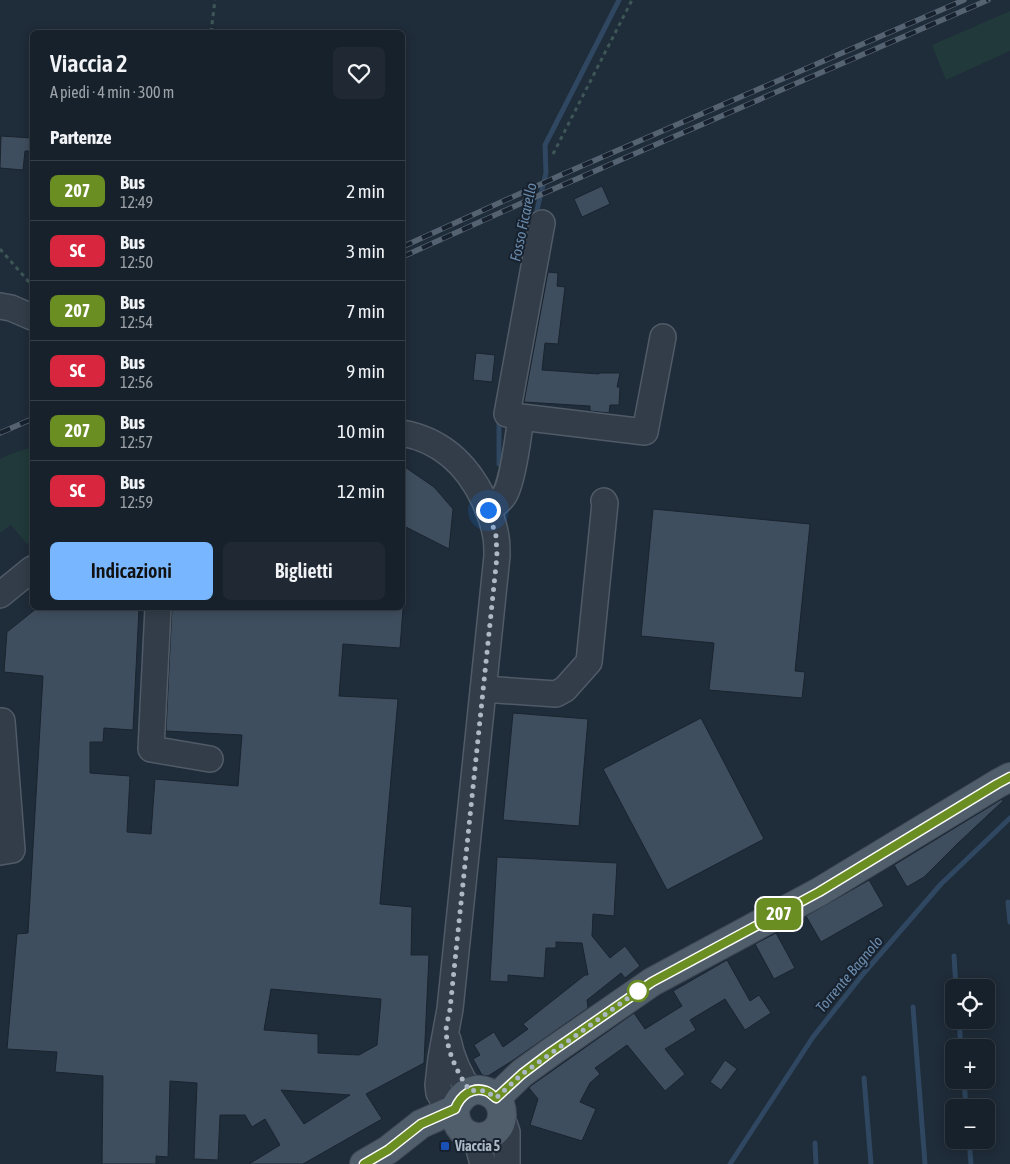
<!DOCTYPE html>
<html lang="it">
<meta charset="utf-8">
<style>
body{margin:0;font-family:"Asap Condensed",sans-serif;background:#202933;color:#f1f3f6;height:100vh;display:flex;flex-direction:column;font-size:19px;white-space:nowrap}
*{box-sizing:border-box;margin:0}
p{font-size:16px;color:#9ea3a9}
.icon{flex:none;width:28px;height:28px;fill:none;stroke:currentColor;stroke-width:2;stroke-linecap:round;stroke-linejoin:round}
.map{position:relative;flex:1;overflow:hidden}
.panel{position:absolute;left:30px;top:30px;width:375px;height:580px;display:flex;flex-direction:column;background:#17212b;border-radius:8px;box-shadow:0 2px 12px #0003,0 0 0 1px #363e47}
.panel>*{flex:none}
.badge{padding:0 10px;border-radius:8px;font-size:18px;line-height:32px}
.fabs{position:absolute;left:945px;top:979px;display:grid;gap:10px}
.fabs a{display:grid;place-items:center;width:50px;height:50px;border-radius:8px;background:#17212b;box-shadow:0 2px 12px #0003,0 0 0 1px #363e47;font-size:25px}
.you{position:absolute;width:25px;height:25px;margin:-12px;border:4px solid #fff;border-radius:50%;background:#1a73e8;box-shadow:0 0 0 8px #1a73e833}
.map>.badge{position:absolute;translate:-50% -50%;box-shadow:0 0 0 2px #fff}
h2{padding:0 20px;font-size:19px;line-height:45px}
.round{display:grid;place-items:center;flex:none;width:52px;height:52px;border-radius:8px;background:#202933}
.overview{display:flex;align-items:center;justify-content:space-between;height:85px;padding:0 20px}
h1{font-size:24px;font-weight:600;line-height:38px}
.action{display:flex;gap:10px;margin-top:auto;padding:10px 20px}
.action a{flex:1;height:58px;border-radius:8px;background:#78b6ff;color:#111;font-size:20px;font-weight:600;line-height:58px;text-align:center}
.action a+a{background:#202933;color:#f1f3f6}
ul{padding:0;list-style:none}
li{display:flex;align-items:center;gap:15px;height:60px;padding:0 20px;border-top:1px solid #363e47}
li div{flex:1}
li b{display:block;font-size:19px}
li em{font-style:normal}
li .badge{min-width:55px;font-weight:700;text-align:center}
.map>svg:first-child{display:block}
.green{fill:#21393a}
.lines{fill:none;stroke-linecap:round;stroke-linejoin:round}
.stream{stroke:#2f4760;stroke-width:5}
.building{fill:#3f4e5e;stroke:#1a2430;fill-rule:evenodd}
.minor-casing{stroke:#505b67;stroke-width:28}
.major-casing{stroke:#3f4956;stroke-width:30}
.path{stroke:#3e5657;stroke-width:3;stroke-dasharray:4 4;stroke-linecap:butt}
.minor{stroke:#323d49;stroke-width:25}
.major{stroke:#505d6a;stroke-width:28}
.rail-casing{stroke:#546271;stroke-width:5.5}
.rail{stroke:#18222e;stroke-width:4;stroke-dasharray:11;stroke-linecap:butt}
.line-casing{stroke:#fff;stroke-width:11}
.line{stroke:#6b8e23;stroke-width:8}
.walk{stroke:#acb8c6;stroke-width:5;stroke-dasharray:0 9}
.stop-dot{fill:#fff;stroke:#6b8e23;stroke-width:2.5}
.transit-dot{fill:#1a4fb4;stroke:#18222e;stroke-width:2}
.labels{text-anchor:middle;dominant-baseline:central;stroke-width:4;stroke-linejoin:round;paint-order:stroke}
.poi-label{font-size:14px;font-weight:bold;fill:#acb8c6;stroke:#18222e;text-anchor:start}
.water-label{font-size:15px;font-style:italic;fill:#6a8bac;stroke:#18222e}
</style>
<div class="map">
<svg width="1010" height="1164" viewBox="0 0 1010 1164">
<rect width="100%" height="100%" fill="#1f2c39"/>
<path class="green" d="M1010 11V51L946 80 932 45Z
M32 447V540L27 544 11 525 0 533V459L8 455Z"/>
<g class="lines">
<path class="stream" d="M535 218 546 173 545 145 619 0
M499 417V464
M1008 902 1010 922
M954 956 956 988
M913 1007 925 1164
M959 1020 961 1048
M864 1078 871 1164
M964 1080 966 1108
M969 1140 971 1164
M815 1143 816 1164
M730 1164 813 1037 863 974 941 884 1010 818"/>
</g>
<path class="building" d="M1 136 32 138V151H25L23 170 0 168Z
M602 186 610 204 582 217 574 199Z
M548 272 558 273 557 286 565 287 558 344 545 343 542 370 599 374V373H620L617 387H620L619 405H610L609 413 590 411V406L524 402Z
M476 353 495 355 492 382 473 380Z
M402 465 434 487 453 509 449 549 402 525Z
M653 509 810 524 795 671 805 672 802 698 709 690 714 643 641 636Z
M37 608H139L133 730 104 728 103 742H90V773L130 776 127 832 151 834 155 779 238 786 242 735 166 731 172 608H403L400 648 343 644 339 696 398 699 380 904 412 907 411 955H429L424 1063 366 1094 382 1119 303 1164H249L280 1145 265 1119 252 1127 245 1115H220L218 1160 194 1159 197 1083 170 1081 168 1157 156 1156V1164H102L103 1076 55 1072 57 1052 7 1049 17 934 28 933 43 676 4 672 7 632ZM271 989 381 999 377 1045 359 1055 318 1053V1034L264 1030ZM281 1090 350 1095 304 1124Z
M513 713 588 719 579 826 503 820Z
M701 718 764 839 667 890 603 769Z
M1002 799 1003 801 956 845 924 877 907 887 894 865Z
M497 857 617 863 614 916 593 914 592 936 610 958 625 946 640 966 625 978 621 973 587 1000 588 1008 512 1061 488 1076 482 1075 473 1059 480 1055 474 1045 494 1032 503 1047 528 1029 523 1024 585 975H588L582 943 556 942V948H546L544 978 508 975V982L490 981Z
M869 880 884 906 821 942 806 916Z
M776 933 795 968 774 979 755 944Z
M727 960 750 1001 759 995 771 1013 745 1030 725 999 690 1020 696 1030 665 1049 685 1074 665 1091 627 1045 595 1068 600 1074 590 1083 580 1102 596 1109 582 1141 530 1125 538 1099 529 1088 532 1085 634 1013 645 1029 682 1006 673 991Z
M725 1060 737 1069 721 1090 710 1082Z"/>
<g class="lines">
<defs>
<path id="minor" d="M542 223 507 414 521 417 645 432 663 337
M0 306 11 308 32 317
M402 433C441 440 467 464 484 500 489 511 494 524 496 537 497 543 497 550 497 556L450 1009 441 1058 438 1085 439 1093 443 1099 455 1109
M489 510C493 506 499 502 503 497 512 488 519 432 521 417
M0 595 32 569
M158 608 151 749 210 759
M483 689 556 694 565 689 589 662 605 503 604 501
M0 721H2L12 850 0 852
M448 1040C452 1060 459 1075 470 1091
M502 1118 507 1132V1164
M476 1138 483 1164"/>
<path id="major" d="M496 1098 522 1073 551 1052 652 982 819 892 997 784 1010 777
M364 1164 388 1150 421 1124 455 1109C462 1091 479 1083 495 1097 500 1102 502 1108 502 1115 501 1145 454 1146 455 1109"/>
</defs>
<use href="#minor" class="minor-casing"/>
<use href="#major" class="major-casing"/>
<path class="path" d="M211 32 215 0
M553 154 632 0
M0 249 28 281 32 283"/>
<use href="#minor" class="minor"/>
<use href="#major" class="major"/>
<defs>
<path id="rail" d="M402 247 561 175 964 0
M402 257 533 198 988 0
M0 433 32 419"/>
</defs>
<use href="#rail" class="rail-casing"/>
<use href="#rail" class="rail"/>
</g>
<g class="lines">
<defs>
<path id="line" d="M364 1164 388 1150 421 1124 455 1109C460 1096 472 1086 486 1091 490 1092 493 1096 496 1098L522 1074 551 1052 652 982 819 892 997 784 1010 777"/>
</defs>
<use href="#line" class="line-casing"/>
<use href="#line" class="line"/>
<path class="walk" d="M488 510 496 536 497 556 450 1009C449 1016 446 1025 446 1032 448 1054 458 1074 470 1091 483 1089 486 1091 496 1098L522 1074 638 991"/>
</g>
<circle class="stop-dot" cx="638" cy="991" r="10"/>
<rect class="transit-dot" x="440" y="1141" width="10" height="10" rx="2.5"/>
<g class="labels">
<g class="poi-label">
<text x="455" y="1146">Viaccia 5</text>
</g>
<g class="water-label">
<text transform="translate(523 222) rotate(-78)">Fosso Ficarello</text>
<text transform="translate(849 974) rotate(-50)">Torrente Bagnolo</text>
</g>
</g>
</svg>
<div class="fabs">
<a><svg class="icon" aria-label="locate" viewBox="0 0 24 24"><circle cx="12" cy="12" r="6"/><path d="M12 2v4M12 18v4M2 12h4M18 12h4"/></svg></a>
<a>+</a>
<a>−</a>
</div>
<div class="you" style="left:488px;top:510px"></div>
<b class="badge" style="left:779px;top:914px;background:#6b8e23;color:#fff">207</b>
<section class="panel">
<div class="overview"><div><h1>Viaccia 2</h1><p>A piedi · 4 min · 300 m</p></div><a class="round"><svg class="icon" aria-label="heart" viewBox="0 0 24 24"><path d="M12 20l-8-8c-3-5 5-10 8-4 3-6 11-1 8 4z"/></svg></a></div>
<h2>Partenze</h2>
<ul>
<li><span class="badge" style="background:#6b8e23;color:#fff">207</span><div><b>Bus</b><p>12:49</p></div><em>2 min</em></li>
<li><span class="badge" style="background:#d7263d;color:#fff">SC</span><div><b>Bus</b><p>12:50</p></div><em>3 min</em></li>
<li><span class="badge" style="background:#6b8e23;color:#fff">207</span><div><b>Bus</b><p>12:54</p></div><em>7 min</em></li>
<li><span class="badge" style="background:#d7263d;color:#fff">SC</span><div><b>Bus</b><p>12:56</p></div><em>9 min</em></li>
<li><span class="badge" style="background:#6b8e23;color:#fff">207</span><div><b>Bus</b><p>12:57</p></div><em>10 min</em></li>
<li><span class="badge" style="background:#d7263d;color:#fff">SC</span><div><b>Bus</b><p>12:59</p></div><em>12 min</em></li>
</ul>
<div class="action"><a>Indicazioni</a><a>Biglietti</a></div>
</section>
</div>
